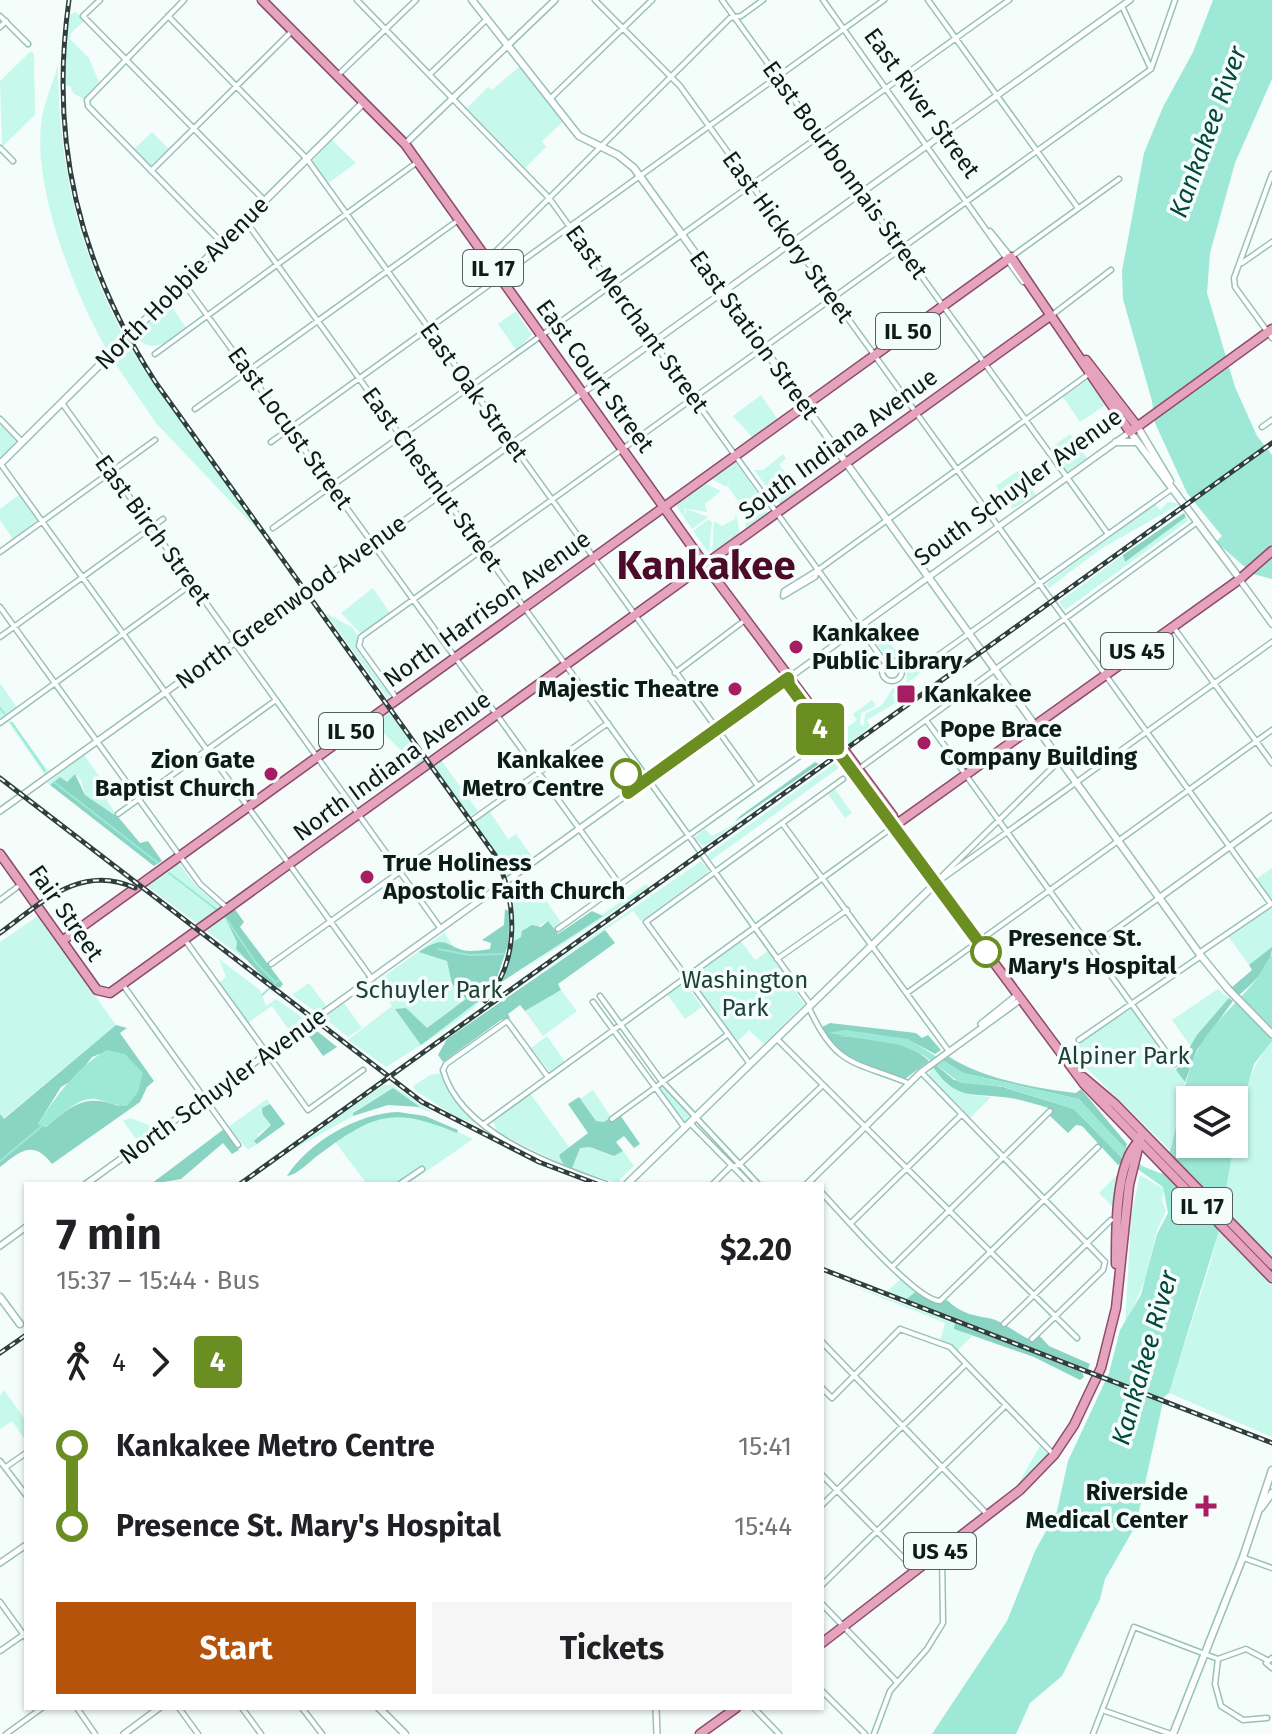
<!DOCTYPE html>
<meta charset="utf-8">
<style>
body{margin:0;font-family:"Fira Sans",sans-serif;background:#f6f6f6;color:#202124;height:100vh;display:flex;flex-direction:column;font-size:30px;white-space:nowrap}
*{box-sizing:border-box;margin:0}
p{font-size:26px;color:#757577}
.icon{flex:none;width:44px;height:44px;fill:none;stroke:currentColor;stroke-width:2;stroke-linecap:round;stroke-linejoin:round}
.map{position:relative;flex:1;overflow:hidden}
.drawer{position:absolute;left:24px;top:1182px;width:800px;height:528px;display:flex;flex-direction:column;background:#fff;border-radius:0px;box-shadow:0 2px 6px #0004}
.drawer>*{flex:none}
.badge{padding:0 16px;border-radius:6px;font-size:28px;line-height:52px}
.controls{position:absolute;left:1176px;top:1086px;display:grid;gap:16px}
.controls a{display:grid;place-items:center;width:72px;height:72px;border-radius:0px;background:#fff;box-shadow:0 2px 6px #0004;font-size:40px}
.map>.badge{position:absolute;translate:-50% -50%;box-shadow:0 0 0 4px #fff}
.legs{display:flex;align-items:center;gap:12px;height:88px;padding:0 32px;font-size:26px}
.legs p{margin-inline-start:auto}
.head{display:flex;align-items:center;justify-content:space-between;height:136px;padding:0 32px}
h1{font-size:44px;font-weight:700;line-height:60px}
.button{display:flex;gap:16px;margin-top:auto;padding:16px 32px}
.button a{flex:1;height:92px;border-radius:0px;background:#b45309;color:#fff;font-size:32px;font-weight:700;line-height:92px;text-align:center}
.button a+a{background:#f6f6f6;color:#202124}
ul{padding:0 32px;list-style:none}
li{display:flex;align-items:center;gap:28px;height:80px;font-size:30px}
li i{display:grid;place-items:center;width:12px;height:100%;margin:0 10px;background:currentColor}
li i::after{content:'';width:20px;height:20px;margin:-10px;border:6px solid;border-radius:50%;background:#fff}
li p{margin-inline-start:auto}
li:first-child i{background:linear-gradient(#0000 50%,currentColor 0)}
li:last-child i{background:linear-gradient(currentColor 50%,#0000 0)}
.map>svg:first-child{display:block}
.green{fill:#c6f8ec}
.forest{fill:#89d4c3;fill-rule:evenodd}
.water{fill:#9de8d7;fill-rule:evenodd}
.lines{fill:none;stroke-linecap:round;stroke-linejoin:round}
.stream{stroke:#9de8d7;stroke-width:2}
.minor-casing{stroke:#98c1b7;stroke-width:7}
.tertiary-casing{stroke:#98c1b7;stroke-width:8}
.secondary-casing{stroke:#98c1b7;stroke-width:9}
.primary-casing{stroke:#8e4b67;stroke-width:11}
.minor{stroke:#fff;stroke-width:4}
.tertiary{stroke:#fff;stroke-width:5}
.secondary{stroke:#fff;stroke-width:6}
.primary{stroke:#e5a3be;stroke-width:8}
.rail-casing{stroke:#303f3b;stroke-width:5}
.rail{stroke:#f5fdfb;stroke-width:2;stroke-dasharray:6;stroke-linecap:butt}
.primary-bridge-casing{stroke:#8e4b67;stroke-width:11;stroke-linecap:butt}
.primary-bridge{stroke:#e5a3be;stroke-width:8}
.line-1-casing{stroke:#fff;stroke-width:18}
.line-1{stroke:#6b8e23;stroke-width:12}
.poi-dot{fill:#a71d63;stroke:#f5fdfb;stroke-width:3}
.stop-1-dot{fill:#fff;stroke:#6b8e23;stroke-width:4}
.labels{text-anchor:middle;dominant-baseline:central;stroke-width:7;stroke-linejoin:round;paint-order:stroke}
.shield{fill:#f5fdfb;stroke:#52605c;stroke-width:2}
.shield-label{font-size:22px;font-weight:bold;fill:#0c1c18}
.street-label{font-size:24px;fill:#0c1c18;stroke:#f5fdfb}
.poi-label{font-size:24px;font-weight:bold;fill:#0c1c18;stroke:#f5fdfb;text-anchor:start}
.stop-label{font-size:24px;font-weight:bold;fill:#0c1c18;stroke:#f5fdfb;text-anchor:end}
.park-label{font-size:24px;fill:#1c4038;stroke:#f5fdfb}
.water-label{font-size:26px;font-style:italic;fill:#03483d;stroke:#f5fdfb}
.town-label{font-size:40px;font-weight:bold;fill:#4d0b2b;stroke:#f5fdfb}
</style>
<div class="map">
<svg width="1272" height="1734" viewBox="0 0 1272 1734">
<rect width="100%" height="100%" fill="#f5fdfb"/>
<path class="green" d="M76 12 84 21 71 33 70 39 89 58 99 82 84 99 74 94 70 86H64L69 15Z
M31 51 34 54 35 115 2 147 0 81Z
M58 65C59 167 77 244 123 335L108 352C75 295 34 192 41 125 43 105 52 85 58 65Z
M520 66 564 121 542 141 546 147 525 168 467 108 488 87 492 90Z
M152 132 169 149 150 166 133 150Z
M332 140 356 163 327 184 311 162Z
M169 303 187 329C170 341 152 356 135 336Z
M516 311 532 335 516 350 498 324Z
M129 344 267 540 156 423 112 359Z
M1088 380 1107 404 1080 422 1063 397Z
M761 395 778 420 753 438 733 416Z
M0 424 16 441 0 460Z
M1070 434 1087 458 1067 472 1049 449Z
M783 454 786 459 779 464 798 492 780 505 754 470H763Z
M732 463H736L769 510 744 509 728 487 729 482 727 487 711 479Z
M1019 470 1036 495 1012 509 996 486Z
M704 483 721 491 705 504 707 512 682 508 685 509 684 516 687 509 708 517 692 529 675 504Z
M19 495 37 520 13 539 0 520V509Z
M1168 502 1180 504 1099 550 1053 585 1049 588 1046 584 1155 504 1160 510Z
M744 511 768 512 769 513 746 529Z
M736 514 740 534 712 555 714 521 722 526 735 519Z
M1186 517 1188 521 1065 610 1059 602 1123 555 1125 562Z
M709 519 712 523 709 553 693 531Z
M373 588 390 613 361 634 341 613Z
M325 613 352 627 358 636 359 653 389 694V700Z
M875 623 896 651 901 648 899 654 905 663 887 658 867 630Z
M938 650 911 671 934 656V663L907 683 906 670Z
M0 683 18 709 0 721Z
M893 688 898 690 892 695 897 702 867 720 870 726 846 747 837 734 857 720 853 714 872 700 876 706 861 713 860 724 864 726 865 714 882 705Z
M389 711 425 762 418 767 374 724 373 721Z
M11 720 49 772 45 775 8 722Z
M84 755 102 780 96 785 119 818 85 795 81 780 75 774 67 782 60 777 50 785 47 783Z
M441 760 478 811 470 816 433 766Z
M839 760 851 777 840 767 710 861 706 856Z
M835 789 852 813 845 818 828 794Z
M490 812 508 839 516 834 533 858 506 877 474 822Z
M742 820 704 846 694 838 705 829 712 836Z
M701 861 709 870 706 874 641 921 633 911 532 978Z
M178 862 196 886 221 907 200 926 146 885Z
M1272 868V902L1256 879Z
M517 883 536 900 545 899 562 924 554 929 547 921 514 941 508 967 499 984C511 955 516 928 511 897L514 893 510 888Z
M646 884 649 888 511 978Z
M1272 905V955L1254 972 1228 936Z
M224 915 238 942 236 949 247 961 204 929Z
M38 916 116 1025 3 1119 0 1114V942Z
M444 933 484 989 496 981C480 1013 417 1047 386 1067L348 1040 392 1006 375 983Z
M741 941 755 960 768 951 804 1004 764 1044 749 1030 736 1043 690 977Z
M219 959 260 990 266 1006 276 999 307 1021 291 1033 272 1006 248 1023 219 983 226 977Z
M309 983 327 1007 318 1013 292 995Z
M685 983 702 1007 685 1019 667 994Z
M1218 989 1229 998 1191 1047 1172 1020Z
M561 990 577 1011 543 1036 525 1011Z
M344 1003 362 1028 348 1037 324 1018Z
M1131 1009 1185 1082 1170 1150 1074 1056 1077 1044Z
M547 1036 565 1062 550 1072 531 1048Z
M1272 1041V1437L1169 1393C1185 1340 1205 1287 1218 1234 1233 1172 1230 1091 1272 1041Z
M933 1067C949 1089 964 1096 991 1097L970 1118 928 1076Z
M441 1073 476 1123 458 1118 416 1091 413 1086 430 1075Z
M661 1084 689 1115 685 1122 657 1088Z
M383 1085H392L433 1113 419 1108 393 1088 353 1112V1116L289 1152Z
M593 1090 611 1117 604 1122 596 1121 580 1099Z
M529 1092 569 1147 559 1155H574L580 1148 590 1147 614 1156 623 1151 634 1166 620 1179 621 1184 572 1169 498 1133 493 1121Z
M267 1099 270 1104 263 1108V1115L271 1125 258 1134 257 1144 248 1150 228 1127Z
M391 1115 439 1123 473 1139 408 1184H367L335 1142 355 1127Z
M130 1118 149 1125 153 1132 139 1143 123 1121Z
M1120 1162 1122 1167 1115 1209 1099 1193 1118 1174Z
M1140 1175 1164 1189 1162 1201 1166 1211 1157 1230 1146 1278 1125 1327 1131 1217Z
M902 1278 915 1292 907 1299 886 1292Z
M835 1279 955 1323V1329L972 1336 957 1351 940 1341 945 1323Z
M4 1390 26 1421V1441L12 1421 0 1429V1396Z
M1040 1446 1048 1455 1020 1485 1018 1484Z"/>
<path class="forest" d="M1184 513 1186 517 1125 562 1123 555Z
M815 762 819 764 735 822 740 816Z
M75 774 85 795 119 818 140 843 148 841 162 861 154 866 50 785 60 777 67 782Z
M234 908 244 922 240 927 283 984 280 988 269 983 236 949 237 942 224 915Z
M505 909 510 912 508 945 496 981 476 993 481 999 421 1045 395 1009 406 1008 427 1028 466 999 452 984 447 961 419 952C448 931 447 950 470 951 476 951 484 950 490 949L491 943 482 940 504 925Z
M592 911 603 916 500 983 514 941 521 937 522 931 532 925 541 927 548 921 558 934Z
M605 930 615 943 558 984 561 990 525 1011 520 1005 508 1014 510 1018 501 1020 443 1062 438 1055 447 1039Z
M1272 947C1272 966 1252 984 1238 996L1231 988 1252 970 1249 965Z
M1229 998 1233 1001 1197 1050 1185 1082 1176 1070 1197 1035Z
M830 1023 916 1033 922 1038 928 1035 941 1050 935 1054 907 1039 832 1036C861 1038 907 1038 929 1061L905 1079C868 1068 843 1060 820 1028Z
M116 1025 127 1028 120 1033 154 1081 147 1087 140 1102 52 1164C33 1139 20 1151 0 1167V1114L4 1119ZM100 1054 119 1106C86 1093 71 1105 46 1127L38 1124 61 1087 76 1078 92 1057Z
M312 1027 337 1047 323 1056 306 1032Z
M948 1056C980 1078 1038 1089 1076 1093L1081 1089 1127 1144 1125 1150 1079 1099 963 1073 942 1060Z
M936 1065 954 1080 1003 1087 1074 1109 1123 1159 1122 1163 1118 1165 1082 1126 1076 1125 1068 1133 1049 1115 1052 1109C1042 1106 1019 1099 1010 1098 973 1092 957 1102 933 1067Z
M393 1088 420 1107 388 1105 353 1116V1113Z
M579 1097 596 1121 604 1122 618 1112 640 1144 634 1148 624 1136 616 1142 623 1151 614 1156 590 1147 580 1148 572 1168 563 1164 559 1155 588 1133 568 1104Z
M270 1104 285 1124 257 1144 254 1141 271 1125 263 1115 262 1108Z
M398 1112 425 1116 458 1130 457 1133C392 1105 372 1115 317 1156 308 1163 297 1175 287 1176 308 1143 357 1113 398 1112Z
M224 1129 239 1150 232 1154 223 1143 181 1179 151 1184Z
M915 1292 938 1304 947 1300C961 1313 971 1315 988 1318 1001 1320 1016 1333 1029 1339L1036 1332 1049 1346 1090 1364 1088 1369 907 1299Z
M955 1323 1082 1372 1084 1377 1080 1380 1034 1357 954 1329Z"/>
<path class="water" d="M1213 0H1272V79L1235 163 1210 253 1207 293 1235 387 1257 436 1272 455V579L1253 574 1216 542 1222 536 1187 493 1155 423 1152 401 1123 299 1122 271 1144 153 1163 107 1193 52Z
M1272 955V1041L1254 1064 1239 1115 1218 1234 1169 1393 1164 1397 1136 1525 1105 1579 1100 1599 1062 1676 1030 1703 1016 1734H932L1007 1621 1035 1551 1057 1511 1068 1461 1109 1373 1120 1330 1141 1295 1157 1234 1168 1213 1163 1187 1123 1159 1074 1109 1004 1087 960 1083 923 1055 900 1045 828 1033 846 1030 908 1039 963 1073 1079 1099 1142 1166 1162 1174C1178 1135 1179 1092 1196 1054 1207 1028 1237 1003 1255 981 1261 973 1265 963 1272 955ZM1190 1100H1234V1144H1190Z
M107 1050 125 1054 143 1073 138 1092 127 1106C116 1106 106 1101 96 1099 80 1096 57 1117 46 1127L38 1124C57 1095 77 1067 107 1050Z"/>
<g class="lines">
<path class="stream" d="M0 708 4 713
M12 723 45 771
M54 782 158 863
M169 873 217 910
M225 917 256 963 276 983
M438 949 469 955 503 954
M262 995 279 980
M0 1161 42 1126"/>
<defs>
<path id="minor" d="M100 0 83 16 265 201
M184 0 87 100 88 106 222 243
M357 0 549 198 886 664
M595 0 680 86 1271 904 1199 953
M722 0 1108 534
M823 0 1023 282
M928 0 1078 208
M1122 6 1151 69
M0 16 28 44
M168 16 307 159 758 786
M0 27 6 21
M430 74 487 19
M338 75 416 0
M550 99 652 0
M0 148 13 161
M151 171 292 31
M1272 174 1234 278 1235 287 1272 338
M245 220 810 1004
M990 231 1011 257 1119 179
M489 258 730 18 741 16 763 0
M1242 263 1272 242
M183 282 620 885
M1052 315 1111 270
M155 354 416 163
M62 403 441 929
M195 409 457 221
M0 419 22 442
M1262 427 1272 420
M271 442 884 0
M0 463 372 979
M273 528 1009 0
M0 552 155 440
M818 570 815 577 783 596 784 591 818 570 1089 374
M0 607 200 884 226 907
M1174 628 1272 763
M0 637 163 519
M882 671a10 10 0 1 1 20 0a10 10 0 1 1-20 0Z
M938 663 936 657 1173 488
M675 673 745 620
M397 699 359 646 361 637 1151 69 1175 0
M926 720 1175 1064
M0 723 192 584
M860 768 1196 523
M118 814 276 700
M782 823 948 1050
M937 881 1059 761
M936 883 1272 642
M0 900 20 885
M558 929 825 738
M185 940 308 1110 363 1070
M1091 947 1159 898
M777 959 847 910
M271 964 608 723
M123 985 238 1145
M907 993 1272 730
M600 996 660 1079 758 1184
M593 1002 685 1128
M809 1008C836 1067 854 1061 908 1083
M776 1038 1077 1338
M1079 1040 1201 956
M750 1064 646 922 843 779
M921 1072 1105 1262 1103 1270 1032 1339
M548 1077 507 1021 446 1064 443 1070C460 1132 551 1165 606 1184
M612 1119 727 1035
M690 1123 750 1184
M484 1124 893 827
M400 1184 422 1169
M713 1184 730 1167 739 1165 822 1086
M822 1193C842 1214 916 1301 940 1301L1098 1147
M851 1223 962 1114
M893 1266 1050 1111
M1004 1324 1111 1220
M822 1342 986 1513
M822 1388 832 1398 900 1329 950 1347 1054 1455
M0 1461 26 1495
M6 1467 26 1453
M822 1475 915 1570
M822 1505 966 1364
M1244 1558 1272 1568
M822 1585 1006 1405
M0 1602 26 1638
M822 1604 897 1682
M0 1651 26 1633
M1272 1658 1266 1663 1272 1668
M1218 1659 1215 1684 1221 1706 1243 1720 1267 1718
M822 1691 865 1734
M77 1708 95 1734
M179 1708 198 1734
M242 1708 261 1734
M302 1708 322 1734
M754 1708 779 1734
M1105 1711 1171 1734
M6 1734 42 1708
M874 1734 890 1691 927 1649 943 1623 942 1552
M1093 1734 1134 1627 1218 1659 1246 1649 1267 1660"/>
<path id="tertiary" d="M405 144 555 0
M1240 580 1272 624
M0 811 1130 0
M1159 898 1272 816
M981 1024 1017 995
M86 1184 1130 432
M807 1184 921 1072 1020 1000
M0 1246 26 1227
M0 1563 26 1545
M656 1708 657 1734
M124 1734 159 1708"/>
<path id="secondary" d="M472 0 579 136 618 155 634 168 1201 956 1228 989 1272 1034
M1137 426 1170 481
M1130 432 1240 579
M1116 442H1136
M0 464 364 102
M627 1184 936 883
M0 1297 20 1324
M1261 1508 1272 1493
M379 1708 405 1734
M1173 1734 1243 1557 1272 1470"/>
<path id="primary" d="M262 0 405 144 705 565 843 749
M1086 360 1137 426
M788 678 789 685 838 753
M847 754 893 816 894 826
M842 758 1084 1084 1272 1278
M894 826 1240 579 1272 551
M0 854 97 990 110 993 1050 316
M62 941 1011 257 1130 432 1272 329
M1083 1077 1115 1104 1272 1265
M1116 1264C1116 1233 1115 1165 1138 1142
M822 1643 1020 1490 1054 1455 1074 1425 1101 1368 1116 1308 1129 1185 1142 1132
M700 1734 736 1708"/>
</defs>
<use href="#minor" class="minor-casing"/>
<use href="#tertiary" class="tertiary-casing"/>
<use href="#secondary" class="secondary-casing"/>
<use href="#primary" class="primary-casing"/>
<use href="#minor" class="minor"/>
<use href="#tertiary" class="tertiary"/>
<use href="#secondary" class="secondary"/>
<use href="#primary" class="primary"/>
<defs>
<path id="rail" d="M69 0C49 142 79 264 156 383L495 855C517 901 521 961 485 1001
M0 778 422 1102 539 1162 597 1184
M0 933C41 903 81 863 135 888
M240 1184 1272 443
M822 1269 1272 1443
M0 1353 26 1335"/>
</defs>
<use href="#rail" class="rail-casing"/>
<use href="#rail" class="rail"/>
<defs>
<path id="primary-bridge" d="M843 749 847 754
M838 753 842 758"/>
</defs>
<use href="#primary-bridge" class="primary-bridge-casing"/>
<use href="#primary-bridge" class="primary-bridge"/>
</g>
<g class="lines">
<defs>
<path id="line-1" d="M626 774 628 793 788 678 789 685 986 952"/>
</defs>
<use href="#line-1" class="line-1-casing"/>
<use href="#line-1" class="line-1"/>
</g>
<g class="poi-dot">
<circle cx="796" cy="647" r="8"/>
<circle cx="735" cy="689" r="8"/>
<rect x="896" y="684" width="20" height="20" rx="4"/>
<circle cx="924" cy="743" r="8"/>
<circle cx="271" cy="774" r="8"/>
<circle cx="367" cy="877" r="8"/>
<path d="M1202 1494h8v8h8v8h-8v8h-8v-8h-8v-8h8z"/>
</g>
<g class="stop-1-dot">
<circle cx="626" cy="774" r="14"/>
<circle cx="986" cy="952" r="14"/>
</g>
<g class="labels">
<g class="shield">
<rect x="463" y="250" width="60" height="36" rx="6"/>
<rect x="876" y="313" width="64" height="36" rx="6"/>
<rect x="1101" y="633" width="72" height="36" rx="6"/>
<rect x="319" y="713" width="64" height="36" rx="6"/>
<rect x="1172" y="1188" width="60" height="36" rx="6"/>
<rect x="904" y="1533" width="72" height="36" rx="6"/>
</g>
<g class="shield-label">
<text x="493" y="268">IL 17</text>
<text x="908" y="331">IL 50</text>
<text x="1137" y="651">US 45</text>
<text x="351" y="731">IL 50</text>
<text x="1202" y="1206">IL 17</text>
<text x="940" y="1551">US 45</text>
</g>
<g class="street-label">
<text transform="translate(922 103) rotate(54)">East River Street</text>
<text transform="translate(845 170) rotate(54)">East Bourbonnais Street</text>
<text transform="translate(788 237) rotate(54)">East Hickory Street</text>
<text transform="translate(182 283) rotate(-45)">North Hobbie Avenue</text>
<text transform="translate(637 319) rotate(54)">East Merchant Street</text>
<text transform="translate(754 335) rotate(54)">East Station Street</text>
<text transform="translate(595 376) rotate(54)">East Court Street</text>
<text transform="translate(474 392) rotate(54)">East Oak Street</text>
<text transform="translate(290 428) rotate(54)">East Locust Street</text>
<text transform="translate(838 444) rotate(-36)">South Indiana Avenue</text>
<text transform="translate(432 479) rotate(54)">East Chestnut Street</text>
<text transform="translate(1018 487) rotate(-36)">South Schuyler Avenue</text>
<text transform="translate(153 530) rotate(54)">East Birch Street</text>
<text transform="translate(291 602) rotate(-36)">North Greenwood Avenue</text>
<text transform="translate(487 609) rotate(-36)">North Harrison Avenue</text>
<text transform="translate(392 766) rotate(-36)">North Indiana Avenue</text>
<text transform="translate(66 913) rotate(55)">Fair Street</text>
<text transform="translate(223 1086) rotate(-36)">North Schuyler Avenue</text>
</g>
<g class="poi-label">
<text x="812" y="633">Kankakee<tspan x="812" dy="28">Public Library</tspan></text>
<text x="719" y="689" text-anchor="end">Majestic Theatre</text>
<text x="924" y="694">Kankakee</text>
<text x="940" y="729">Pope Brace<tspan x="940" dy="28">Company Building</tspan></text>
<text x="255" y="760" text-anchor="end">Zion Gate<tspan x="255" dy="28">Baptist Church</tspan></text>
<text x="383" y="863">True Holiness<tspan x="383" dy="28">Apostolic Faith Church</tspan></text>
<text x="1188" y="1492" text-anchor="end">Riverside<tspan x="1188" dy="28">Medical Center</tspan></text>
</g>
<g class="stop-label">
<text x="604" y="760">Kankakee<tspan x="604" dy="28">Metro Centre</tspan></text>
<text x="1008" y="938" text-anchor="start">Presence St.<tspan x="1008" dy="28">Mary's Hospital</tspan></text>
</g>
<g class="park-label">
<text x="745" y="980">Washington<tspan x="745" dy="28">Park</tspan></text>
<text x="429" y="990">Schuyler Park</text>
<text x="1124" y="1056">Alpiner Park</text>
</g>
<g class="water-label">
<text transform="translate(1208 132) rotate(-70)">Kankakee River</text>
<text transform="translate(1145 1358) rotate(-74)">Kankakee River</text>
</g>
<g class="town-label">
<text x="706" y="566">Kankakee</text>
</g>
</g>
</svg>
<div class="controls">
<a><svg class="icon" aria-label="layers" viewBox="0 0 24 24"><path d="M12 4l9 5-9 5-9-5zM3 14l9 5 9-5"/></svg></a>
</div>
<b class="badge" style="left:820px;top:729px;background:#6b8e23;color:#fff">4</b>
<section class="drawer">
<div class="head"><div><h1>7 min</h1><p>15:37 – 15:44 · Bus</p></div><b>$2.20</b></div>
<div class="legs"><svg class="icon" aria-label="walk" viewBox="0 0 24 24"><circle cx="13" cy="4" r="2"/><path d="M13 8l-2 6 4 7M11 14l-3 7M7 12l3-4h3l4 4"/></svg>4<svg class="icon" aria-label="forward" viewBox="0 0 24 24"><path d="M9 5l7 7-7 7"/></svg><b class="badge" style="background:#6b8e23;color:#fff">4</b></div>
<ul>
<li><i style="color:#6b8e23"></i><b>Kankakee Metro Centre</b><p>15:41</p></li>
<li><i style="color:#6b8e23"></i><b>Presence St. Mary's Hospital</b><p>15:44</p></li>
</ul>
<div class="button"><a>Start</a><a>Tickets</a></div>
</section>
</div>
